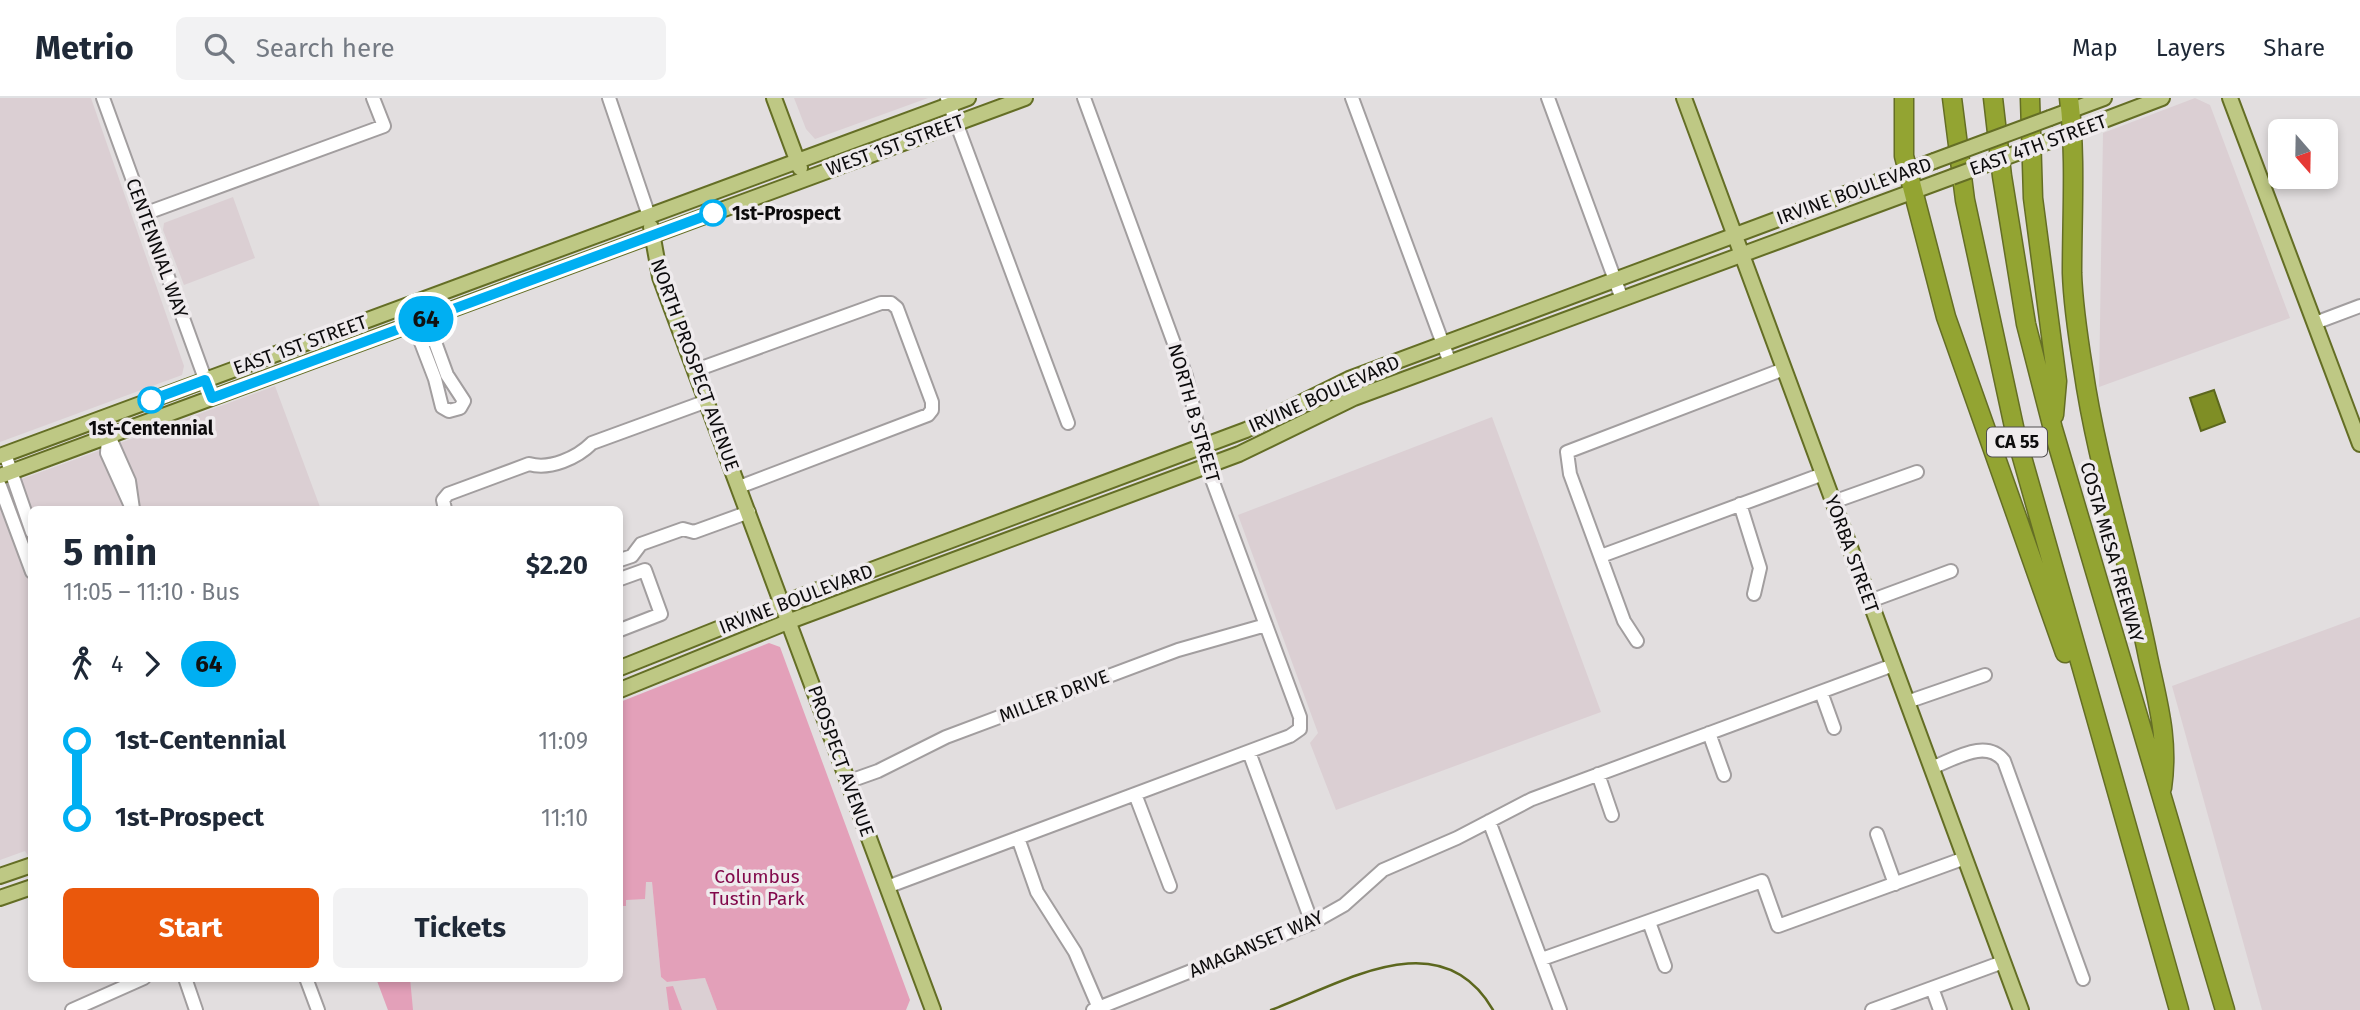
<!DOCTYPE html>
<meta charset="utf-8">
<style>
body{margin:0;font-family:"Fira Sans",sans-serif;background:#f2f2f3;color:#1f2937;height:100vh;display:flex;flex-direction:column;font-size:26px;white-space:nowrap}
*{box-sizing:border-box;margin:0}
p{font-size:23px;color:#747a83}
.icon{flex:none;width:38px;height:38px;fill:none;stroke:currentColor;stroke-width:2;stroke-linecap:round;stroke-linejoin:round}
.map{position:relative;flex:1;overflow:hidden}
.side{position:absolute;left:28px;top:408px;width:595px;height:476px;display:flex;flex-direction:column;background:#fff;border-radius:10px;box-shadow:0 4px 10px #0003}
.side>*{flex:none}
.badge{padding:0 14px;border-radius:23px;font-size:24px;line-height:46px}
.needle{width:46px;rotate:160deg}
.tools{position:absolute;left:2268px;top:21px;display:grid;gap:14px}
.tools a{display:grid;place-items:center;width:70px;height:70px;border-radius:10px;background:#fff;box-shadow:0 4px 10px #0003;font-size:35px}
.map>.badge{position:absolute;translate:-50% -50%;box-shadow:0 0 0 4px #fff}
.legs{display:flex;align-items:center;gap:10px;height:77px;padding:0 35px;font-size:23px}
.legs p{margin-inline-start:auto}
.summary{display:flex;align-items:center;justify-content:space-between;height:119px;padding:0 35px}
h1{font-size:38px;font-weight:700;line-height:52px}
.cta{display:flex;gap:14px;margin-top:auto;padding:14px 35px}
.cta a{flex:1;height:80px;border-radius:10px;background:#ea580c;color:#fff;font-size:28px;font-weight:700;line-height:80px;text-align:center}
.cta a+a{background:#f2f2f3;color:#1f2937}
ul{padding:0 35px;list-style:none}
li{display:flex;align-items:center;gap:24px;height:77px;font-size:26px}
li i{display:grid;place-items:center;width:10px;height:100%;margin:0 9px;background:currentColor}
li i::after{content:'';width:18px;height:18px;margin:-9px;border:5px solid;border-radius:50%;background:#fff}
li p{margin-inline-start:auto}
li:first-child i{background:linear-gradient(#0000 50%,currentColor 0)}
li:last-child i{background:linear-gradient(currentColor 50%,#0000 0)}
header{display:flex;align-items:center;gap:42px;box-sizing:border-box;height:98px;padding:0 35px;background:#fff;border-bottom:2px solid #e0e1e3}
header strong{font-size:33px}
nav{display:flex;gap:38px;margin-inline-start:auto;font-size:24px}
.search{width:490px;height:63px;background:#f2f2f3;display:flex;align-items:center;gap:18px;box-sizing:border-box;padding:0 24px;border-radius:10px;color:#747a83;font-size:26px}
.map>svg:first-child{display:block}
.built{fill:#dbcfd3}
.green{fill:#e3a0b9}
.water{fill:#7f8e25;stroke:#5c671e;stroke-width:2}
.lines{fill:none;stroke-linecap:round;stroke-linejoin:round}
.stream{stroke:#5c671e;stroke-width:2.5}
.minor-casing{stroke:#a29e9f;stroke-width:16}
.major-casing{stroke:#646e25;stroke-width:18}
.highway-casing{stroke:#646e25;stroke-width:21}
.minor{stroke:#fff;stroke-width:12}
.major{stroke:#bec884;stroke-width:14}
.highway{stroke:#93a432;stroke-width:18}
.major-bridge-casing{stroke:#646e25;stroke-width:18;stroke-linecap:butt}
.major-bridge{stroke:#bec884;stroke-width:14}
.line-1-casing{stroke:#fff;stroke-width:16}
.line-1{stroke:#00aff2;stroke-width:10}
.stop-1-dot{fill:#fff;stroke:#00aff2;stroke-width:3.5}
.labels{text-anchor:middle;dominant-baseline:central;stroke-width:7;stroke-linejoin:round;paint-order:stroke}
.shield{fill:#efebed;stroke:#504e50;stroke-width:2}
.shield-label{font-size:18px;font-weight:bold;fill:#0c0b0c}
.street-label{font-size:19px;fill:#0c0b0c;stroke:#efebed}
.stop-label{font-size:19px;font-weight:bold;fill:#0c0b0c;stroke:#efebed;text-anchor:start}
.park-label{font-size:19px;fill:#82094b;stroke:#efebed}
</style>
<header>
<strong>Metrio</strong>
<div class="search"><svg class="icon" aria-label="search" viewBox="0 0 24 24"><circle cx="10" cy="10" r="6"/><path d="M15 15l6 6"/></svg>Search here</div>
<nav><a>Map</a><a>Layers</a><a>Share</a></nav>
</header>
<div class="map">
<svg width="2360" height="912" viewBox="0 0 2360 912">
<rect width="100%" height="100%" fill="#e2dedf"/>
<path class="built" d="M0 0H91L184 268 182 277 0 344Z
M794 0H928L815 41 806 31Z
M2195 0 2210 7 2290 220 2099 289 2103 35Z
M233 99 255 160 184 187 163 132 164 125Z
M275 288 320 409 313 411H32L31 756 28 758 25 753 0 762V389Z
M1492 319 1601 614 1336 712 1310 645 1318 635 1238 417Z
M2360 519V912H2262L2172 588Z
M620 690 652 784 661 879 667 884 705 880 717 912H388L376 880H620Z"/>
<path class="green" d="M769 545 780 549 910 902 906 912H717L705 880 667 884 661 879 652 784H646L645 801 626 802V808H620V604Z
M376 880H410L413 912H388Z
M673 888 682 912H669L666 889Z"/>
<path class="water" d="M2214 292 2225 324 2201 333 2190 300Z"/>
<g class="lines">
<path class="stream" d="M1271 912C1343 885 1441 822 1493 912"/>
<defs>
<path id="minor" d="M103 0 212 300
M609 0 649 118
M947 0 1068 325
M1352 0 1450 265
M1548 0 1622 201
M144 116 384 28 373 0
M407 208 435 281 442 309 449 313 460 310 464 303 447 277 420 203
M2315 225 2360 208
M696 272 881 205H891L897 210 932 304V312L928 317 739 389
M101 320 129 383 133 411
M108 338 107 355 130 406
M5 356 32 434
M0 388 32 474
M1833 404 1917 374
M1740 406 1760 470 1754 496
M445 411 443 402 448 396 529 366C550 372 577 360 592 345L707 303
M1601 458 1823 376
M620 462 632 458 641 446 683 431 694 434 749 414
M620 481 645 472 661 516 620 532
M1870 503 1951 473
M1637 543 1624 523 1570 376 1567 354 1784 271
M1821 594 1834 630
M1907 604 1985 577
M1709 635 1724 677
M1249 654 1312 825
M1931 670C1955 661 1986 640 2004 663L2083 881
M1598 676 1612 717
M847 684 878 673 946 639 1178 552 1266 527
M1135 696 1170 788
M1489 723 1560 912
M1877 736 1895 786
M1018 740 1037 794 1075 854 1099 910
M887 789 1290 638 1300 631V619L1207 368 1186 278 1084 0
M1649 824 1665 868
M1542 861 1762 783 1778 828 1965 760
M185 880 196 912
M306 880 318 912
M1932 890 1940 912
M72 912 144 880
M1093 912 1312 825 1344 807 1383 772 1457 740 1532 701 1893 567
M1872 912 2003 864"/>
<path id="major" d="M774 0 800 70
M1684 0 2021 912
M2230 0 2360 346
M2050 20 2104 0
M2062 38 2162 0
M651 129 660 179 933 912
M0 358 968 0
M0 378 1025 0
M620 570 783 505 1246 332 1349 281 1934 63
M620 592 790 523 1239 356 1354 300 1952 79
M0 778 32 767
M0 800 32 789"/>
<path id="highway" d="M1904 0V58L1946 219 2065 555
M1952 0 1965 102 2016 338 2179 912
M1993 0 2002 78 2026 226 2053 331 2225 912
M2030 0 2033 100 2057 283 2054 317
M2069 0C2076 58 2072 116 2072 175 2073 206 2078 239 2083 270 2097 368 2129 462 2148 559 2158 606 2169 642 2162 690"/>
</defs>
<use href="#minor" class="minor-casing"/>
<use href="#major" class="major-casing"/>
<use href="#highway" class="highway-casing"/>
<use href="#minor" class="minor"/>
<use href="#major" class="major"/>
<use href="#highway" class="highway"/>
<defs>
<path id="major-bridge" d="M1934 63 2050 20
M1952 79 2055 41"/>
</defs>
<use href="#major-bridge" class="major-bridge-casing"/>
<use href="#major-bridge" class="major-bridge"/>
</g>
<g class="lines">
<defs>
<path id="line-1" d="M151 302 205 282 212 300 713 115"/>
</defs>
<use href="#line-1" class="line-1-casing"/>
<use href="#line-1" class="line-1"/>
</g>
<g class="stop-1-dot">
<circle cx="713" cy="115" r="12"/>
<circle cx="151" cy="302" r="12"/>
</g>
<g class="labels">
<rect class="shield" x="1987" y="329.5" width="60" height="29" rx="5"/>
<g class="shield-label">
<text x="2017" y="344">CA 55</text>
</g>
<g class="street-label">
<text transform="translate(895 47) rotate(-20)">WEST 1ST STREET</text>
<text transform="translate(2038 47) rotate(-20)">EAST 4TH STREET</text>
<text transform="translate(1854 93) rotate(-20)">IRVINE BOULEVARD</text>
<text transform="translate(157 150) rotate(70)">CENTENNIAL WAY</text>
<text transform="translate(300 247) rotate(-20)">EAST 1ST STREET</text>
<text transform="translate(695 267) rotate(70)">NORTH PROSPECT AVENUE</text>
<text transform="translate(1324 296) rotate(-24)">IRVINE BOULEVARD</text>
<text transform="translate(1194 315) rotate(74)">NORTH B STREET</text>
<text transform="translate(2112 454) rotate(74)">COSTA MESA FREEWAY</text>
<text transform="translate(1852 456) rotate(70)">YORBA STREET</text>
<text transform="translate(796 501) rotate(-21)">IRVINE BOULEVARD</text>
<text transform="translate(1054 598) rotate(-21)">MILLER DRIVE</text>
<text transform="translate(841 663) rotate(70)">PROSPECT AVENUE</text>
<text transform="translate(1256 846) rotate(-23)">AMAGANSET WAY</text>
</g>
<g class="stop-label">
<text x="732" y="115">1st-Prospect</text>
<text x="151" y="330" text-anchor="middle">1st-Centennial</text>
</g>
<g class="park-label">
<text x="757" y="778">Columbus<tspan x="757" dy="22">Tustin Park</tspan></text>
</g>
</g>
</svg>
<div class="tools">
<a><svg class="needle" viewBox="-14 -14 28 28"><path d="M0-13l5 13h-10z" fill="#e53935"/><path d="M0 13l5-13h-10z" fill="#747a83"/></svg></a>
</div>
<b class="badge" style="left:426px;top:221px;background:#00aff2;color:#111">64</b>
<section class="side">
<div class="summary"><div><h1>5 min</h1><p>11:05 – 11:10 · Bus</p></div><b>$2.20</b></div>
<div class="legs"><svg class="icon" aria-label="walk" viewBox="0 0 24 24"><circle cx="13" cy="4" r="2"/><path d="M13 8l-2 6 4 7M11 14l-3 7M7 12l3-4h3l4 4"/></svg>4<svg class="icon" aria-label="forward" viewBox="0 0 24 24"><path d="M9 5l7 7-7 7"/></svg><b class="badge" style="background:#00aff2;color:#111">64</b></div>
<ul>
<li><i style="color:#00aff2"></i><b>1st-Centennial</b><p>11:09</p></li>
<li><i style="color:#00aff2"></i><b>1st-Prospect</b><p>11:10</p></li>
</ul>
<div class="cta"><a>Start</a><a>Tickets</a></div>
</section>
</div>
